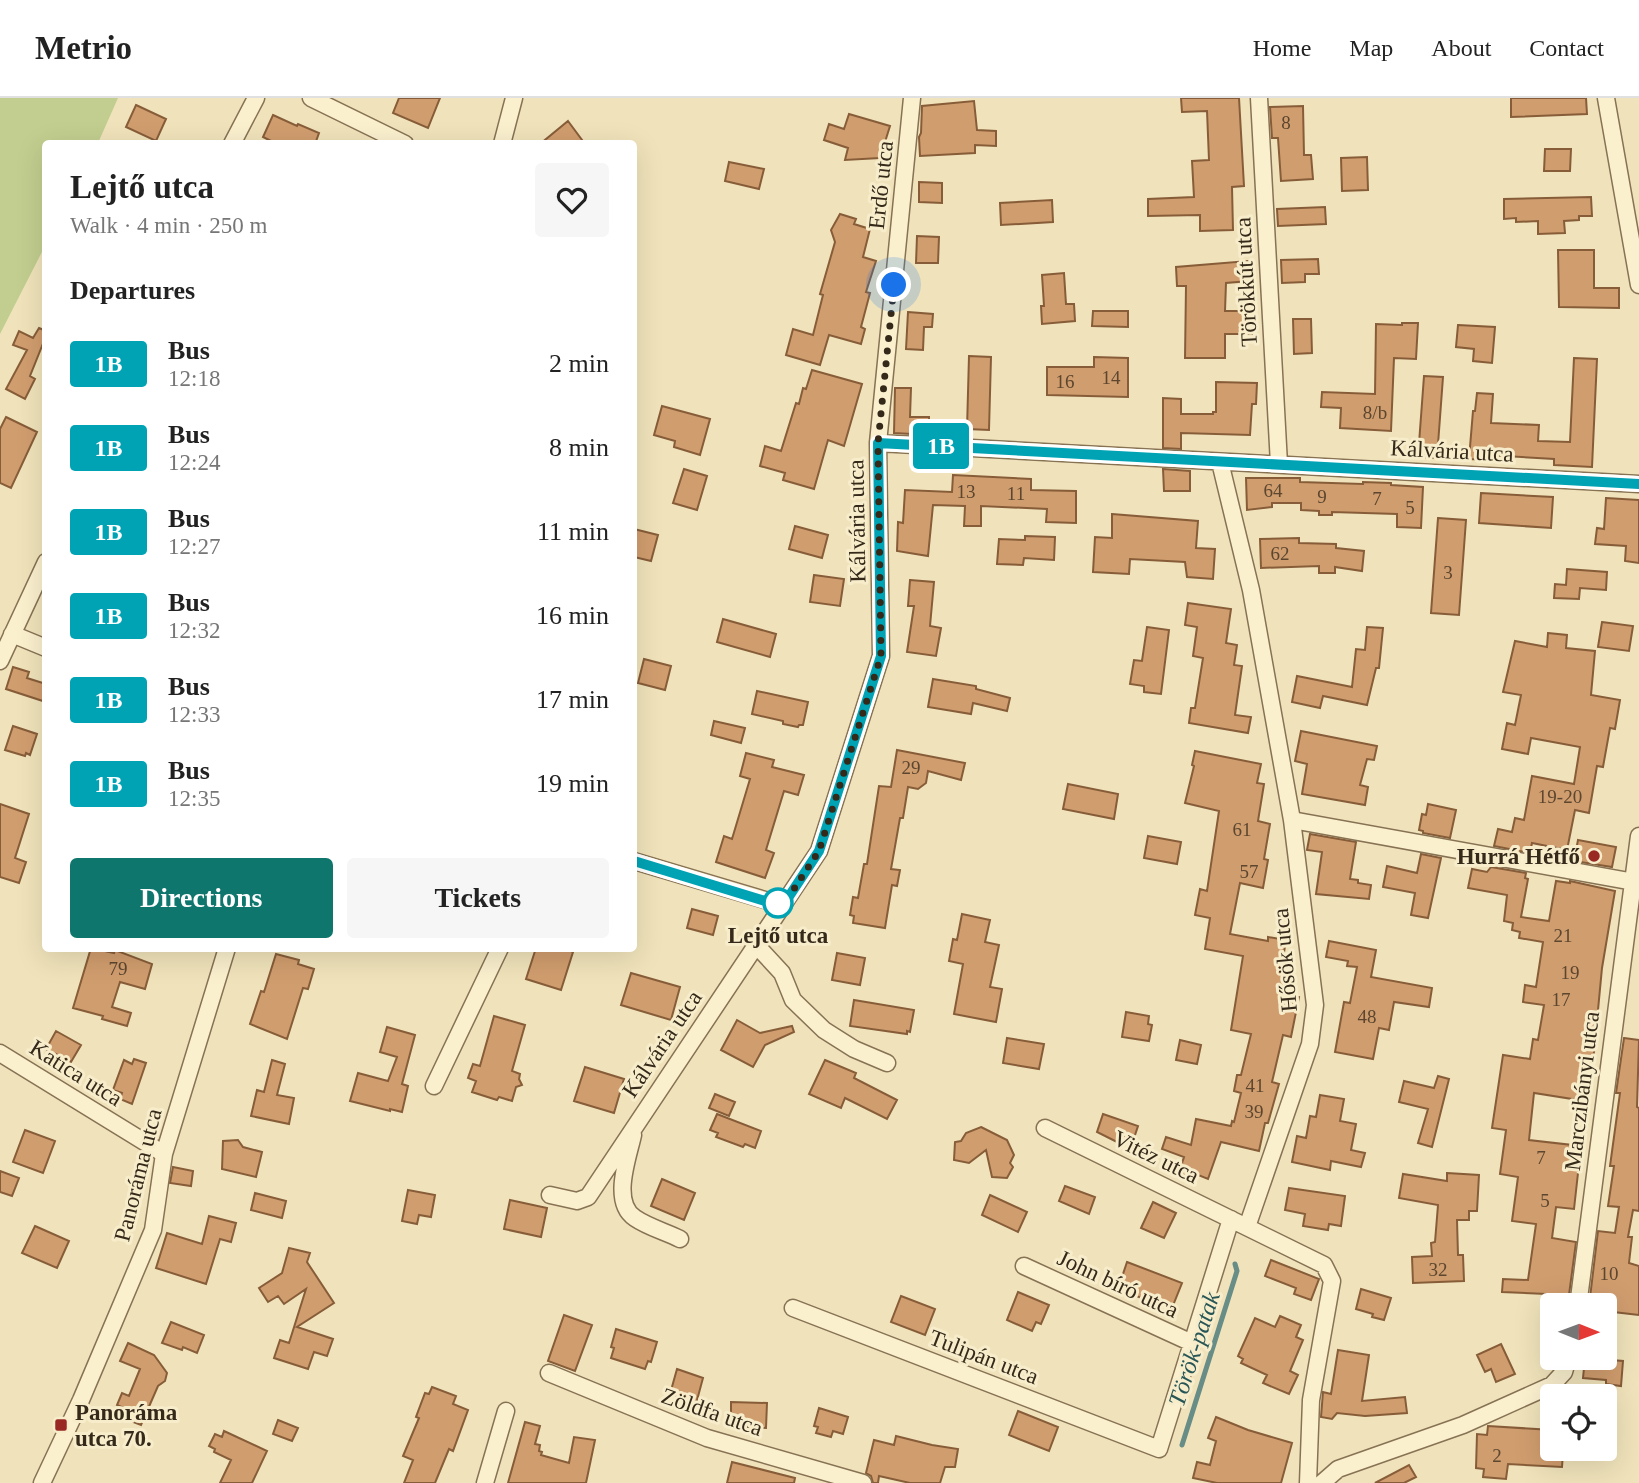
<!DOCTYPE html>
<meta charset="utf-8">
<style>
body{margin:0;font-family:"Times New Roman",serif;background:#f6f6f6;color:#222;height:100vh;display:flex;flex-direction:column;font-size:26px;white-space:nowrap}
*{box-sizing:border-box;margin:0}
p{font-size:23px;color:#767676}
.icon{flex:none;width:38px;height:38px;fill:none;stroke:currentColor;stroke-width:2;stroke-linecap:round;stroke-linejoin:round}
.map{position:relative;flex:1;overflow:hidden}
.sheet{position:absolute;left:42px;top:42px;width:595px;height:812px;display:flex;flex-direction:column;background:#fff;border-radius:7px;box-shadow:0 7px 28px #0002}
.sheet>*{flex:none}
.badge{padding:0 14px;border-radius:5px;font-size:24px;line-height:46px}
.needle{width:46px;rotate:91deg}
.controls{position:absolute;left:1540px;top:1195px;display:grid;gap:14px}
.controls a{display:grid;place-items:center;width:77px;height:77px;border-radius:7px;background:#fff;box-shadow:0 7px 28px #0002;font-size:35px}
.you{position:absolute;width:35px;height:35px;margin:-18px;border:5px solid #fff;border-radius:50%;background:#1a73e8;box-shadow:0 0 0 10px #1a73e833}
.map>.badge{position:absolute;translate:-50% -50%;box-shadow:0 0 0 4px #fff}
h2{padding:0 28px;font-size:26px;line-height:63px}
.round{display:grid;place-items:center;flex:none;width:74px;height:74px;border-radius:7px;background:#f6f6f6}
.headline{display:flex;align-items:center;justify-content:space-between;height:119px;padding:0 28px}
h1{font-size:33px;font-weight:700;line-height:52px}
.primary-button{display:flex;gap:14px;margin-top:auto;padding:14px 28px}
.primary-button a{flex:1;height:80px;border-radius:7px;background:#0f766e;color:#fff;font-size:28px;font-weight:700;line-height:80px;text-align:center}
.primary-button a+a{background:#f6f6f6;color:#222}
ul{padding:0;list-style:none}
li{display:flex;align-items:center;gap:21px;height:84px;padding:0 28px}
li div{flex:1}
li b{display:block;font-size:26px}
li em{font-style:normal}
li .badge{min-width:77px;font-weight:700;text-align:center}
header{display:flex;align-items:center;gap:42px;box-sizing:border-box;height:98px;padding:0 35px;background:#fff;border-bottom:2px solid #e0e0e0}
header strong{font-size:33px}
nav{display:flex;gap:38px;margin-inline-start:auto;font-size:24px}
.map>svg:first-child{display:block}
.green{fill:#c2ce8f}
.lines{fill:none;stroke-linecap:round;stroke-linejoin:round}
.stream{stroke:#678d86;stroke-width:5}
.building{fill:#d09d6e;stroke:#875d39;stroke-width:2}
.minor-casing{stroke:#877254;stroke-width:19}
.minor{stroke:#faf0ce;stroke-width:16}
.line-casing{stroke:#fff;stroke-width:16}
.line{stroke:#00a3b4;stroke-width:10}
.walk{stroke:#35291a;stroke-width:7;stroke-dasharray:0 12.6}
.poi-dot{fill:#992822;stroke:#f7edcb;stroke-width:2.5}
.stop-dot{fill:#fff;stroke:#00a3b4;stroke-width:3.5}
.labels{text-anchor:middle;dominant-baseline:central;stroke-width:6;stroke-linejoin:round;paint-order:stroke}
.number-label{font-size:19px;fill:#5c462f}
.street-label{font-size:23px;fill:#35291a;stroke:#f7edcb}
.poi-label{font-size:23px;font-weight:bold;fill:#35291a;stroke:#f7edcb;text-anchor:end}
.stop-label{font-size:23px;font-weight:bold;fill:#35291a;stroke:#f7edcb}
.water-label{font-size:24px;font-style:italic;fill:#285656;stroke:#f7edcb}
</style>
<header>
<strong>Metrio</strong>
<nav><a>Home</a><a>Map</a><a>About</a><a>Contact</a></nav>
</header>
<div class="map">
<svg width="1639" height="1385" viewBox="0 0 1639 1385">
<rect width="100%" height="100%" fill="#f0e3bb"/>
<path class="green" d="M0 0H118L98 45 46 46 45 148 0 236Z"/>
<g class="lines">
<path class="stream" d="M1182 1347 1237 1173 1235 1166"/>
</g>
<path class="building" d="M399 0H440L428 30 393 15Z
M1181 0H1239L1244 88 1232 89 1233 132 1200 133V117L1148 118V101L1194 99 1192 63 1209 62 1207 13 1182 14Z
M1511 0H1586L1587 16 1511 19Z
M974 3 977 32 996 33V48L975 47V55L920 58 919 39 921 35 922 8Z
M136 7 166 21 156 43 126 29Z
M1303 8 1304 57H1311L1313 81 1281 83 1278 40H1272L1270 9Z
M849 16 890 28 880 60 845 62 848 50 824 42 829 26 844 31Z
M273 17 297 28 298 26 319 35 315 46H277L263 39Z
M568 23 585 46H540Z
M1545 51H1571L1570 73H1544Z
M1367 59 1368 92 1342 93 1341 60Z
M729 64 764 71 759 91 725 83Z
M919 84 942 85V105L919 104Z
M1591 99 1592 118H1579V122L1564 123 1565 135 1538 136V123L1516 124V120L1504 121V101Z
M1052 102 1053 124 1001 127 1000 105Z
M1325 109 1326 126 1278 128 1277 111Z
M840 116 856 121 854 126 870 131 863 159 876 163 866 194 870 195 861 229 865 231 861 246 829 237 820 267 786 257 793 231 813 237 823 197 820 196 835 144 831 132Z
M917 138 939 139 938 165H916Z
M1558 152H1594V190H1619V210L1559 209Z
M1318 161 1319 176H1305V184L1282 185 1281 162Z
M1248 163 1249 183 1226 185 1225 213H1252V236H1225V260H1185L1186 188H1177L1176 169Z
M1064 175 1066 206H1074L1075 223 1042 226 1041 208H1044L1042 177Z
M1093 213H1128V229L1092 228Z
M908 214 933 216 932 229H924L923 252 906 251Z
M1293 221H1311L1312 255 1294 256Z
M1402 225H1418L1416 261 1394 260 1391 333 1340 330 1341 310 1321 309 1322 294 1375 296 1376 226 1402 227Z
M1458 227 1495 229 1492 265 1473 263 1474 251 1456 249Z
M39 230 46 233V238L30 278 35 281 25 301 6 291 27 252 13 247 19 233 33 240Z
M969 258 991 259 989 332 967 331Z
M1094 259 1128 260V299L1047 297V269H1094Z
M1574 260 1597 261 1592 369 1554 367V361L1488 357V362L1469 361 1473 313H1475L1477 295 1493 296 1491 325 1539 327 1538 343 1570 344Z
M812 272 862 286 844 348 828 342 814 391 783 382 785 375 760 368 765 348 781 353 796 305 799 306 803 290 806 291Z
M1424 278 1443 279 1437 360 1418 359Z
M1216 284 1257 285 1256 306H1252L1250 337 1181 335V351L1163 350V300L1181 301V316H1213V314H1216Z
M895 290H911L910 319H929V337L894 335Z
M662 308 710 321 700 357 674 349 675 343 654 337Z
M6 319 37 334 11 390 0 385V331Z
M684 371 707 378 697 412 673 405Z
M1163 371 1190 373V393H1164Z
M953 377 1031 381V392L1076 393V425L1046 424 1047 411 981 408V428H964L965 408 933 407 928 458 897 453 898 424 903 425 905 392 952 394Z
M1246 380H1300V384L1363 386V384L1391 385V387L1423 389 1421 430 1397 429V416L1332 414V417H1319V413L1301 412V405H1272V409L1247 412Z
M1481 395 1553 399 1551 430 1479 425Z
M1606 400 1639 402V465L1625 463 1626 448 1595 446 1597 430 1604 431Z
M1112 416 1198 423 1196 450 1215 451 1213 481 1187 479 1185 464 1130 461 1129 476 1093 474 1095 439 1112 440Z
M1438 420 1466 422 1459 517 1431 515Z
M795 428 828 437 822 460 789 451Z
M634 431 658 437 651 463 634 459Z
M1025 438 1055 439 1054 462 1024 460 1023 467 997 466 999 441 1025 442Z
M1299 440V445L1336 446V450L1364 453 1362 473 1335 469V475H1319V468L1261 470 1260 441Z
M1567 471 1607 474 1606 492 1580 490 1579 501 1554 500 1555 486 1566 487Z
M814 477 844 481 840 508 810 504Z
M910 482 934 484 930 528 941 530 936 558 907 554 914 508H908Z
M1188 505 1231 511 1226 545 1237 547 1234 567 1242 568 1235 617 1251 619 1248 635 1189 625 1191 610H1195L1203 560 1193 558 1197 529 1185 527Z
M723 521 776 536 770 559 717 544Z
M1602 524 1633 528 1629 553 1598 549Z
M1147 529 1169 532 1161 596 1144 594V588L1130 586 1134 562 1142 563Z
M1367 529 1383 530 1379 570H1376L1367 607 1323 598 1320 610 1292 604 1297 578 1352 589 1356 551 1365 552Z
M1548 535 1567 537 1566 550 1595 553 1591 597 1620 602 1615 631 1610 630 1603 669 1597 668 1589 715 1575 712 1567 752 1532 745 1530 755 1494 748 1498 731 1512 734 1515 720 1524 722 1532 678 1574 686 1580 649 1531 640 1528 656 1502 651 1507 625 1515 627 1521 597 1503 594 1515 543 1547 549Z
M644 561 671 568 665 592 638 585Z
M13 569 29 574 27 580 46 586V604L6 591Z
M933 581 976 588V591L1010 600 1007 613 973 605 971 616 928 609Z
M757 593 808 604 803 627H799L798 629 783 626V623L752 616Z
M714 623 745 630 741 645 711 637Z
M13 628 37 636 30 657 26 655 25 658 5 652Z
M1301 633 1377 648 1374 662 1367 661 1360 687 1368 689 1365 707 1302 696 1307 666 1295 663Z
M897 652 965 665 961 682 928 673 926 685 918 691 908 689 903 720H900L891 771 900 772 897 788 892 787 885 830 853 825 854 818 850 817 853 799 858 800 864 766H867L879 688 891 689Z
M1195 653 1261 666 1257 685 1264 686 1258 723 1270 726 1264 761 1268 762 1263 790 1240 785 1230 836 1268 843V839L1286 842 1281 873 1293 875 1288 897 1299 899 1291 939 1283 937 1272 984 1279 986 1268 1025H1265L1259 1053 1221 1044 1208 1081 1196 1076 1194 1082 1178 1077 1184 1059 1162 1051 1166 1039 1191 1047 1196 1021 1231 1028 1232 1023 1234 1024 1241 995 1234 993 1237 977H1241L1251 936 1231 932 1243 858 1205 851 1210 820 1195 817 1200 791 1207 793 1219 713 1185 705 1194 668 1192 667Z
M746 655 774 662 772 669 804 677 798 697 784 693 766 752 774 755 765 780 716 764 724 738 732 741 750 681 740 678Z
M1068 686 1118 696 1114 721 1063 711Z
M0 706 29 716 15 760 26 764 19 785 0 779Z
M1428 706 1456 712 1450 740 1423 735V733L1419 732 1422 716 1426 717Z
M1310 736 1356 744 1350 781 1358 782V785L1371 787 1369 801 1316 796 1322 754 1307 752Z
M1148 738 1181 744 1177 766 1144 760Z
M1578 742 1616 749 1612 769 1574 763Z
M1421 756 1441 760 1428 820 1411 817 1415 795 1383 789 1387 768 1417 775Z
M1491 769 1526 775 1525 780 1528 781 1521 819 1549 823 1556 783 1570 785V783L1615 793 1602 870 1594 954 1585 1003 1534 995 1529 1042 1581 1048 1574 1111 1556 1109 1552 1140 1576 1144 1569 1197 1502 1194 1503 1181 1528 1182 1536 1126 1512 1123 1518 1079 1500 1076 1506 1032 1492 1030 1503 957 1530 961 1533 941 1538 942 1544 907 1523 904 1525 887 1536 889 1543 844 1519 840 1520 834 1512 832 1513 825 1504 823 1507 797 1468 790 1472 771 1487 774Z
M692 811 718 818 713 837 687 830Z
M962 816 990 822 985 844 999 847 990 889 1002 891 996 924 954 916 963 866 949 863 953 841 957 842Z
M1329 843 1376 852 1371 879 1432 890 1429 909 1394 904 1389 932 1379 930 1373 961 1335 954 1344 904 1350 905 1357 869 1347 868 1348 863 1326 859Z
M91 850 114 855 115 852 152 866 145 891 120 884 112 909 131 915 127 928 102 921 103 918 73 910Z
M536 850H564L573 854 561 892 526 881Z
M837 855 865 860 860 887 832 882Z
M276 856 299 862 298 866 314 871 308 891 303 890 287 941 250 926 261 893 264 894Z
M631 875 680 889 671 922 621 907Z
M854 902 914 912 910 934 907 933V936L850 928Z
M1126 914 1149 918 1148 926 1152 927 1149 943 1122 939Z
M494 918 525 927 512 973 520 976 519 981 522 987 516 989 512 1003 499 999 497 1002 472 994 476 983 468 980 473 966 480 968Z
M737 922 760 935 792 928 794 934 765 947 753 969 721 952Z
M387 929 415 937 402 986 408 988 402 1014 390 1011V1013L350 1003 358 975 388 983 397 959 380 954Z
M56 933 81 947 71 964 46 951Z
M1007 940 1044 946 1039 971 1003 965Z
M1624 940 1639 942 1637 1009 1639 1010V1113L1633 1112 1628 1139H1632L1629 1165 1639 1168V1217L1605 1213V1208H1589L1598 1133 1615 1135 1619 1109 1608 1108 1614 1068H1610L1620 995H1616Z
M1180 942 1201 947 1197 966 1176 962Z
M134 961 146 965 132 1006 120 1001 122 995 113 992 124 962 132 966Z
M272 962 285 966 277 997 294 1000 289 1026 251 1018 257 992 264 994Z
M825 962 856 975 854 980 897 1002 887 1021 845 1000 841 1010 809 996Z
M585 969 624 981 614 1015 574 1003Z
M1438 978 1449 981 1432 1049 1418 1045 1428 1011 1399 1004 1404 983 1434 990Z
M715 996 735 1004 729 1018 709 1010Z
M1320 997 1344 1001 1340 1023 1356 1026 1351 1052 1365 1055 1361 1069 1331 1063 1330 1072 1292 1064 1297 1038 1306 1040 1310 1018 1316 1019Z
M717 1016 761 1033 755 1050 745 1046 743 1049 716 1039 718 1035 710 1032Z
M1103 1016 1138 1028 1132 1046 1120 1042 1119 1045 1097 1034Z
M981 1029 1007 1042 1014 1057 1010 1065 1013 1069 1007 1080 992 1079 986 1052 969 1065 954 1062 955 1044 961 1043 966 1035Z
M25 1032 55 1043 43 1075 13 1064Z
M238 1042 243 1049 262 1054 256 1079 222 1071 223 1043Z
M173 1069 193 1073 191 1088 170 1085Z
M0 1073 19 1080 12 1098 0 1094Z
M1447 1075 1479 1077 1477 1113H1469V1122H1457L1458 1157H1463L1464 1183 1413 1185 1412 1159 1432 1158 1431 1145 1435 1144 1438 1107 1399 1100 1403 1076 1447 1083Z
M662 1081 695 1095 684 1122 651 1108Z
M1065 1088 1095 1099 1089 1116 1059 1103Z
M1289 1090 1345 1098 1341 1128 1329 1126 1328 1132 1303 1128 1305 1116 1285 1112Z
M408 1092 435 1097 431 1119 419 1117 417 1126 402 1123Z
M255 1095 286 1103 282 1120 251 1112Z
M990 1097 1027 1114 1018 1134 982 1117Z
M510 1102 547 1110 541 1139 504 1131Z
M1153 1104 1176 1115 1164 1140 1141 1130Z
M209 1118 236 1125 231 1144 220 1141 206 1186 156 1170 167 1135 202 1146Z
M35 1128 69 1143 57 1170 22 1155Z
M289 1150 310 1155 307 1164 334 1205 297 1229 333 1241 327 1258 314 1254 308 1271 274 1260 280 1242 289 1245 306 1191 284 1206 278 1198 268 1204 259 1190 282 1175Z
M1271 1162 1319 1181 1311 1202 1294 1196 1296 1190 1265 1178Z
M1127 1164 1182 1185 1172 1210 1148 1200 1144 1201 1118 1191Z
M1361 1191 1391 1200 1384 1222 1372 1219 1373 1216 1356 1211Z
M1018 1194 1049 1207 1041 1226 1036 1224 1032 1233 1007 1222Z
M901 1198 935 1211 925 1237 891 1224Z
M564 1217 592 1227 575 1273 548 1263Z
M1280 1218 1301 1227 1296 1239 1303 1242 1290 1273 1298 1277 1289 1296 1263 1285 1267 1277 1241 1265 1243 1261 1238 1258 1255 1220 1275 1229Z
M171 1224 204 1237 197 1255 183 1249 182 1252 162 1245Z
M616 1231 657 1244 651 1264 648 1263 645 1271 611 1260 614 1250 611 1249Z
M128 1245 154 1257 167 1275 165 1283 158 1288 141 1327 120 1319 124 1310 117 1307 122 1295 129 1298 140 1271 120 1263Z
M1501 1246 1515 1276 1496 1284 1491 1271 1485 1274 1477 1257Z
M1338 1252 1369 1257 1362 1303 1405 1299 1407 1315 1365 1318 1337 1315 1332 1321 1321 1319 1323 1294 1331 1296Z
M1585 1260 1623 1263 1621 1288 1606 1286V1282L1583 1280Z
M677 1271 703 1280 696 1306 670 1296Z
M432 1289 456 1298 453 1306 468 1312 453 1353 449 1351 435 1385H404L413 1362 403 1358 419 1320 416 1319 425 1295 429 1296Z
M731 1304 767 1305 766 1330 731 1328Z
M819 1310 848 1319 843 1336 833 1333 831 1339 816 1335 818 1329 814 1328Z
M1018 1313 1058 1329 1049 1353 1009 1337Z
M1216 1319 1248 1332 1292 1345 1281 1385H1217L1193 1380 1197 1364 1210 1367 1216 1343 1208 1340Z
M278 1322 298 1330 292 1343 273 1336Z
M525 1324 540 1328 535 1346 540 1347 539 1353 542 1354 541 1357 569 1365 574 1339 595 1342 586 1385H508Z
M1488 1328 1552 1332V1351H1558V1355H1563L1562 1369 1508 1366 1506 1381 1483 1379 1484 1371 1476 1370 1477 1336 1487 1337Z
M224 1333 267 1353 252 1385H220L231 1362 214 1354 215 1351 209 1348 215 1336 222 1339Z
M896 1338 932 1347 958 1351 955 1369H945L940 1385H910L879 1378 878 1385H873L871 1378 866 1375 874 1342 894 1347Z
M732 1364 795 1380 794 1385H727Z
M1409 1367 1416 1379 1404 1385H1375Z"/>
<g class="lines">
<defs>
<path id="minor" d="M311 0 405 46
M1259 0 1279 366
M1606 0 1639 187
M232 46 256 0
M502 46 514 0
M878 345 1639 386
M1220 364 1251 492 1292 722 1315 907 1310 946 1247 1129
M12 536 46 550
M0 563 46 464
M1292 722 1639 785
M634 763 765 802 784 806
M757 848 782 875 793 902 824 932 854 951 887 965
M0 955 164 1056
M434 988 500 850
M1045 1030 1324 1167 1332 1183 1311 1302 1308 1385
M633 1037C628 1060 611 1104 635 1120 648 1129 666 1134 680 1141
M550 1097 577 1103 588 1099 819 753 881 558 878 345 912 0
M1024 1168 1192 1245
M1578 1208 1639 738
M793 1210 1159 1351 1231 1121
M549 1275 707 1340 863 1385
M42 1385 81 1302 153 1132 164 1056 227 850
M485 1385 506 1313
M1322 1385 1338 1371 1463 1327 1552 1287 1564 1274 1568 1260"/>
</defs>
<use href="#minor" class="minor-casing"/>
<use href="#minor" class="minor"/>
</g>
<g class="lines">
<defs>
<path id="line" d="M634 763 765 803 784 806 819 753 881 558 878 345 1639 386"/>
</defs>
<use href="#line" class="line-casing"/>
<use href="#line" class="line"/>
<path class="walk" d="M778 805 784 806 819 753 881 558 878 345 894 187"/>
</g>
<g class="poi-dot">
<circle cx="1594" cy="758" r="7"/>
<rect x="54" y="1320" width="14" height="14" rx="3.5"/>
</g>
<circle class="stop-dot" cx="778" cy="805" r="14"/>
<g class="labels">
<g class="number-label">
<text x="1286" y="24">8</text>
<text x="1111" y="279">14</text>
<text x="1065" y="283">16</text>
<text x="1375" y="314">8/b</text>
<text x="1273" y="392">64</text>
<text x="966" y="393">13</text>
<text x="1016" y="395">11</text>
<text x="1322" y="398">9</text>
<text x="1377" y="400">7</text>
<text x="1410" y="409">5</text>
<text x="1280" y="455">62</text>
<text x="1448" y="474">3</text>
<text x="911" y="669">29</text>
<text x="1560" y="698">19-20</text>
<text x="1242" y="731">61</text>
<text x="1249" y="773">57</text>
<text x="1563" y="837">21</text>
<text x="118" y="870">79</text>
<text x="1570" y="874">19</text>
<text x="1561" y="901">17</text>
<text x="1367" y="918">48</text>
<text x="1255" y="987">41</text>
<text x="1254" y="1013">39</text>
<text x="1541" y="1059">7</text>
<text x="1545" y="1102">5</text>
<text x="1438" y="1171">32</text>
<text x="1609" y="1175">10</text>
<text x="1497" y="1357">2</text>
</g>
<g class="street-label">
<text transform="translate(881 87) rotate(-84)">Erdő utca</text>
<text transform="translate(1246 184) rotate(-93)">Törökkút utca</text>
<text transform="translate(1452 353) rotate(3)">Kálvária utca</text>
<text transform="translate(857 423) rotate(-91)">Kálvária utca</text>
<text transform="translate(1285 862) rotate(-95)">Hősök utca</text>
<text transform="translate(662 946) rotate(-56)">Kálvária utca</text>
<text transform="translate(76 975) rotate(32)">Katica utca</text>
<text transform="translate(1582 993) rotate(-83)">Marczibányi utca</text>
<text transform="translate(1156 1059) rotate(26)">Vitéz utca</text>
<text transform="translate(138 1077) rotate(-76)">Panoráma utca</text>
<text transform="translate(1118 1186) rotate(25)">John bíró utca</text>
<text transform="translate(984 1259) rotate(21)">Tulipán utca</text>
<text transform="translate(712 1314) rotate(19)">Zöldfa utca</text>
</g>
<g class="poi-label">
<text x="1580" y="758">Hurrá Hétfő</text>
<text x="75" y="1314" text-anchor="start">Panoráma<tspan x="75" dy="26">utca 70.</tspan></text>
</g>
<g class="stop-label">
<text x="778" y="837">Lejtő utca</text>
</g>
<g class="water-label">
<text transform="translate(1194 1251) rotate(-72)">Török-patak</text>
</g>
</g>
</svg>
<div class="controls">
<a><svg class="needle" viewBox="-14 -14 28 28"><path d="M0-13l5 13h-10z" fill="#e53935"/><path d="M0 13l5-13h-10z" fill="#767676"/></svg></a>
<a><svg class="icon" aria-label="locate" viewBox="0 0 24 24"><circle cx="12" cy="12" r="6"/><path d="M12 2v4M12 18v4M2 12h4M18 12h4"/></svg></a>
</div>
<div class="you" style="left:894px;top:187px"></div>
<b class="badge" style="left:941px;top:348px;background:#00a3b4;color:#fff">1B</b>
<section class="sheet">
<div class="headline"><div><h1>Lejtő utca</h1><p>Walk · 4 min · 250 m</p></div><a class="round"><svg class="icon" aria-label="heart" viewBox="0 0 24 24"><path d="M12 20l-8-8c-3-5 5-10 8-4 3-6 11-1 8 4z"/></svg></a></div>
<h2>Departures</h2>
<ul>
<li><span class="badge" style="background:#00a3b4;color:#fff">1B</span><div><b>Bus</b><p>12:18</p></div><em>2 min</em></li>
<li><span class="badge" style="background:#00a3b4;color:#fff">1B</span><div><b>Bus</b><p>12:24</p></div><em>8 min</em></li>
<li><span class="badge" style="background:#00a3b4;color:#fff">1B</span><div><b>Bus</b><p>12:27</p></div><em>11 min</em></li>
<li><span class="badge" style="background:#00a3b4;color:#fff">1B</span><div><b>Bus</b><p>12:32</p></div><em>16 min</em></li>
<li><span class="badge" style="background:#00a3b4;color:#fff">1B</span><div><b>Bus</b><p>12:33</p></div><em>17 min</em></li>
<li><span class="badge" style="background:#00a3b4;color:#fff">1B</span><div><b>Bus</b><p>12:35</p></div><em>19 min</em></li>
</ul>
<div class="primary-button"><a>Directions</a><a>Tickets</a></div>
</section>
</div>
